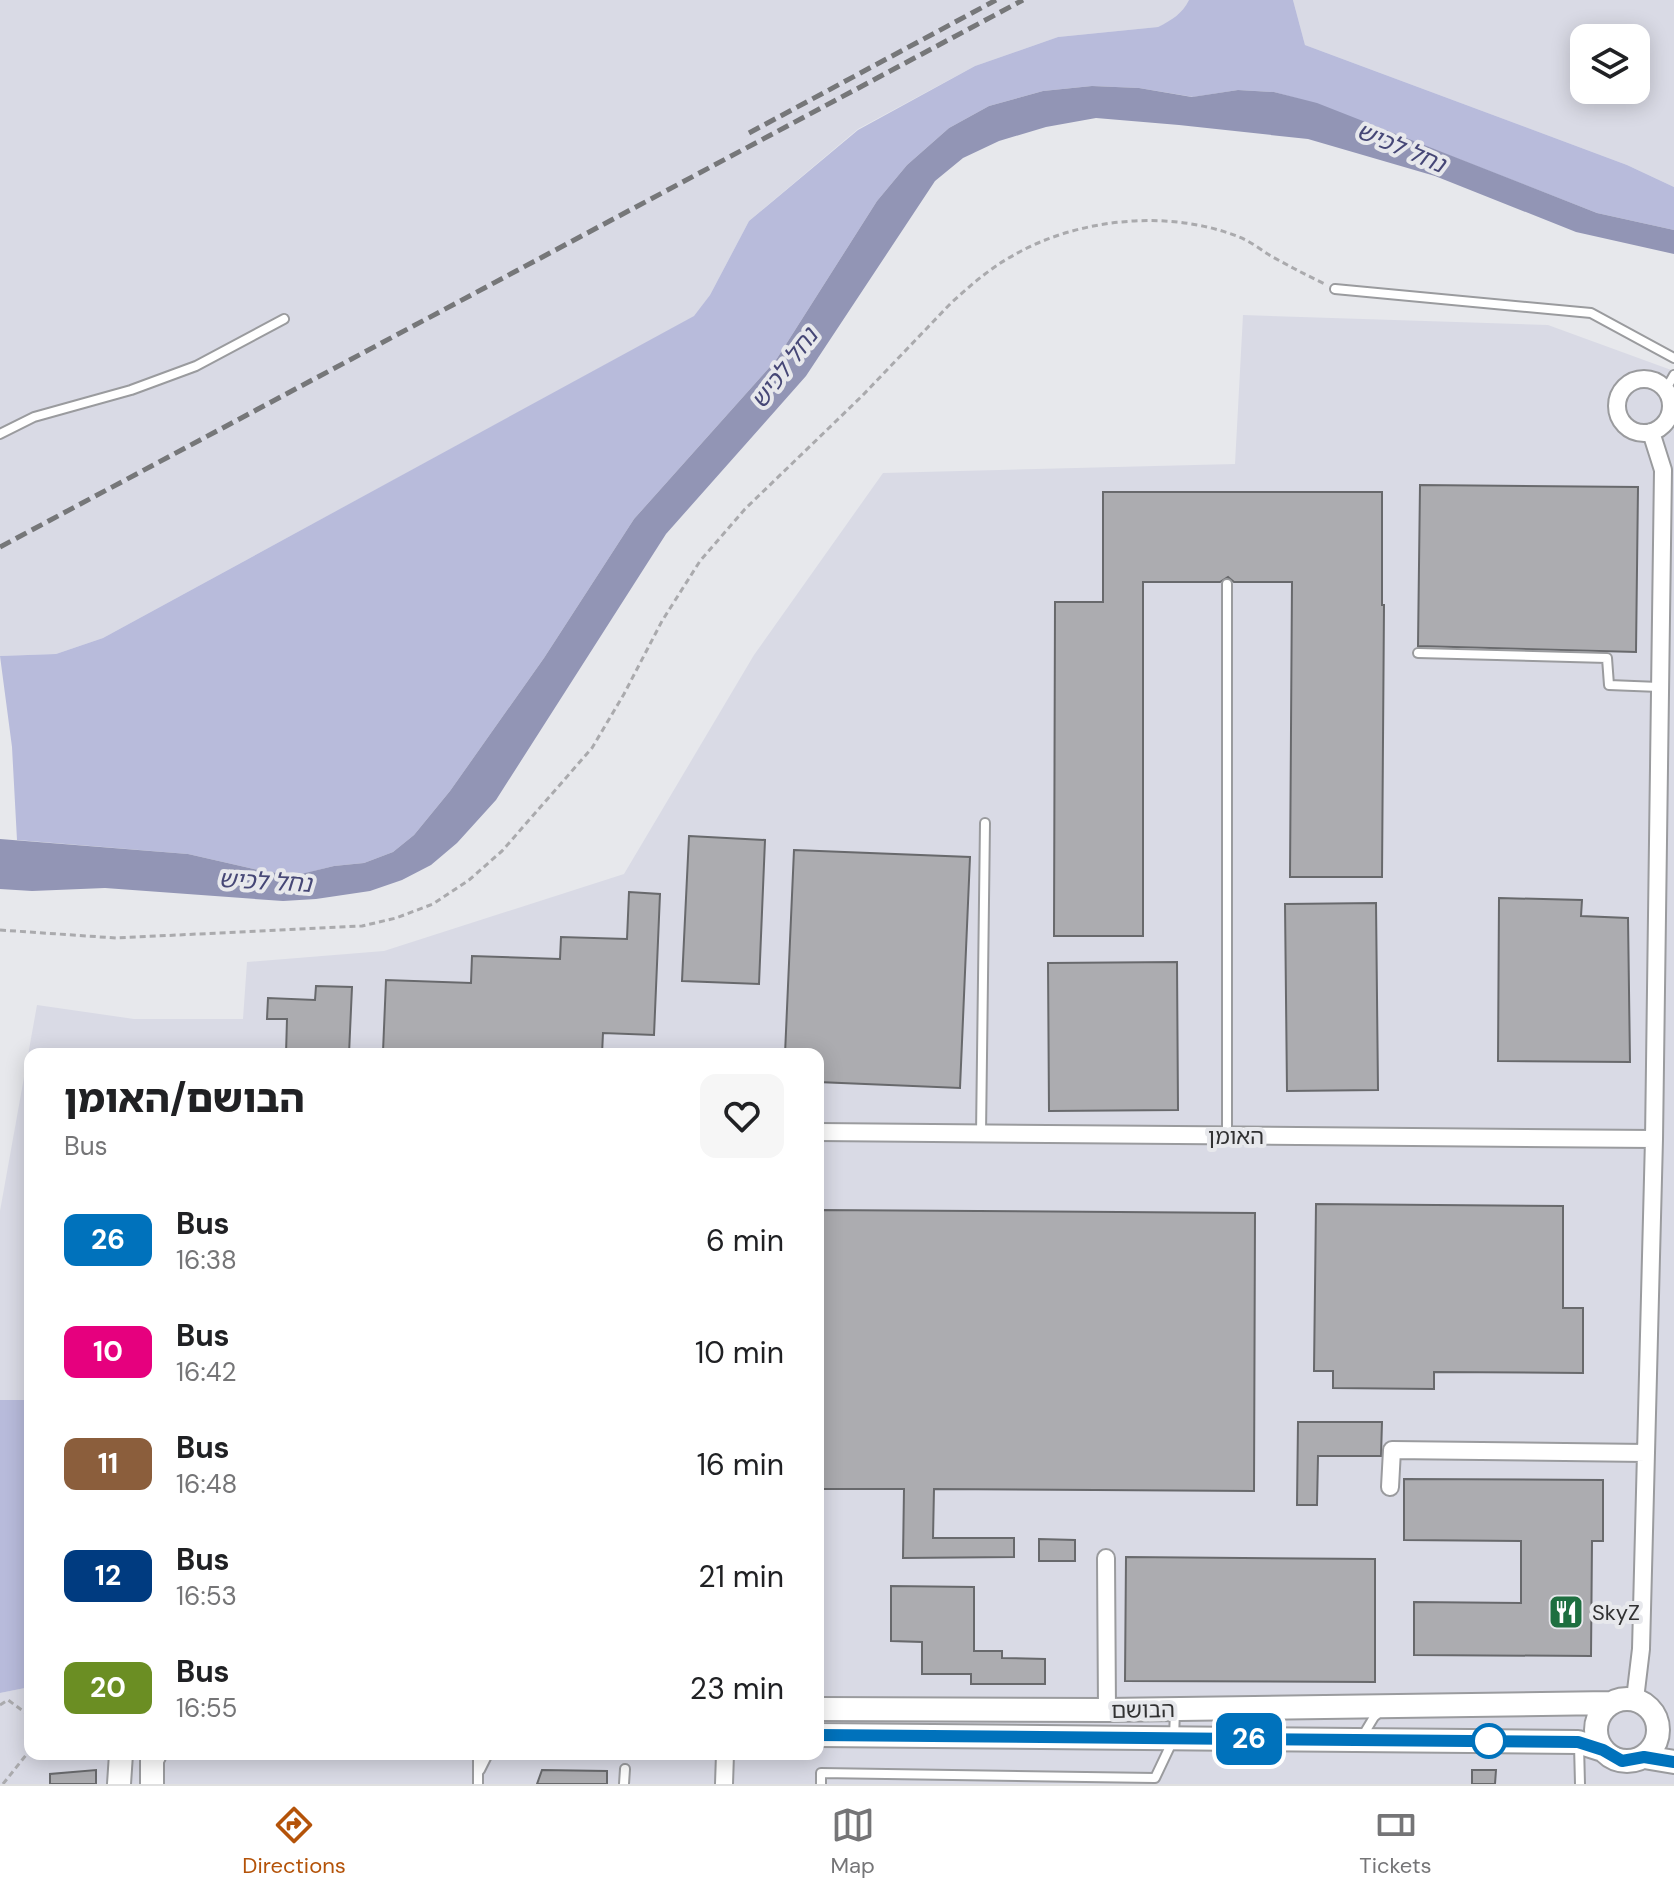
<!DOCTYPE html>
<meta charset="utf-8">
<style>
body{margin:0;font-family:"DM Sans","Noto Sans Hebrew",sans-serif;background:#f6f6f6;color:#202124;height:100vh;display:flex;flex-direction:column;font-size:30px;white-space:nowrap}
*{box-sizing:border-box;margin:0}
p{font-size:26px;color:#757577}
.icon{flex:none;width:44px;height:44px;fill:none;stroke:currentColor;stroke-width:2;stroke-linecap:round;stroke-linejoin:round}
.map{position:relative;flex:1;overflow:hidden}
.details{position:absolute;left:24px;top:1048px;width:800px;height:712px;display:flex;flex-direction:column;background:#fff;border-radius:16px;box-shadow:0 4px 20px #0003}
.details>*{flex:none}
.badge{padding:0 16px;border-radius:12px;font-size:28px;line-height:52px}
.buttons{position:absolute;left:1570px;top:24px;display:grid;gap:16px}
.buttons a{display:grid;place-items:center;width:80px;height:80px;border-radius:16px;background:#fff;box-shadow:0 4px 20px #0003;font-size:40px}
.map>.badge{position:absolute;translate:-50% -50%;box-shadow:0 0 0 4px #fff}
.round{display:grid;place-items:center;flex:none;width:84px;height:84px;border-radius:16px;background:#f6f6f6}
.head{display:flex;align-items:center;justify-content:space-between;height:136px;padding:0 40px}
h1{font-size:38px;font-weight:800;line-height:60px}
ul{padding:0;list-style:none}
li{display:flex;align-items:center;gap:24px;height:112px;padding:0 40px}
li div{flex:1}
li b{display:block;font-size:30px}
li em{font-style:normal}
li .badge{min-width:88px;font-weight:700;text-align:center}
.tab-bar{display:flex;justify-content:space-around;align-items:center;height:112px;border-top:2px solid #e0e0e0;background:#fff;font-size:22px;color:#757577}
.tab-bar a{display:grid;justify-items:center;gap:4px}
.tab-bar .current{color:#b45309}
.map>svg:first-child{display:block}
.built{fill:#d9dae5;fill-rule:evenodd}
.green{fill:#b8bbdb}
.water{fill:#9295b5}
.building{fill:#acacb0;stroke:#68696c;stroke-width:2}
.lines{fill:none;stroke-linecap:round;stroke-linejoin:round}
.lane-casing{stroke:#9a9b9e;stroke-width:12}
.street-casing{stroke:#9a9b9e;stroke-width:20}
.secondary-casing{stroke:#9a9b9e;stroke-width:26}
.path{stroke:#aaaaad;stroke-width:3;stroke-dasharray:6 4;stroke-linecap:butt}
.lane{stroke:#fff;stroke-width:8}
.street{stroke:#fff;stroke-width:16}
.secondary{stroke:#fff;stroke-width:22}
.rail{stroke:#767779;stroke-width:5;stroke-dasharray:12 6;stroke-linecap:butt}
.line-casing{stroke:#fff;stroke-width:18}
.line{stroke:#0072bc;stroke-width:12}
.stop-dot{fill:#fff;stroke:#0072bc;stroke-width:4}
.labels{text-anchor:middle;dominant-baseline:central;stroke-width:8;stroke-linejoin:round;paint-order:stroke}
.street-label{font-size:22px;fill:#313132;stroke:#e7e8ec}
.poi-label{font-size:22px;fill:#313132;stroke:#e7e8ec;text-anchor:start}
.water-label{font-size:24px;font-style:italic;fill:#464776;stroke:#e7e8ec}
</style>
<div class="map">
<svg width="1674" height="1784" viewBox="0 0 1674 1784">
<rect width="100%" height="100%" fill="#e7e8ec"/>
<path class="built" d="M0 0H1189L1185 9 1173 20 1158 27 1058 37 975 66 858 129 749 221 710 295 695 316 103 638 56 654 0 656Z
M1293 0H1674V187L1627 165 1305 45ZM1584 38H1636V90H1584Z
M1243 315 1548 325 1674 371V1784H0V1693L30 1687V1754H818V1054H30V1400H0V1211L37 1005 134 1019H243L247 962 384 951 624 874 754 655 883 473 1235 464Z"/>
<path class="green" d="M1189 0H1293L1305 45 1627 165 1674 187V230L1597 213 1317 104 1274 92 1238 90 1193 97 1139 88 1092 86 1043 91 989 106 949 128 907 165 877 201 776 360 634 519 544 658 450 791 414 835 393 852 364 863 334 866 302 874 267 872 188 854 17 840 12 747 0 656 56 654 103 638 694 316 710 295 749 221 858 130 975 66 1058 37 1158 27C1172 20 1182 14 1189 0Z
M0 1400H30V1687L0 1693Z"/>
<path class="water" d="M1092 86 1139 88 1192 97 1238 90 1274 92 1317 103 1597 213 1674 230V254L1576 232 1435 176 1308 139 1179 125 1096 118 1046 127 999 141 963 158 935 181 806 376 666 534 496 800 457 843 431 865 402 880 370 891 316 899 283 901 105 888 32 891 0 889V839L188 854 267 872 301 874 334 866 364 863 393 852 414 835 450 791 544 658 634 519 776 360 877 201 907 165 949 128 989 106 1043 91Z"/>
<path class="building" d="M1420 485 1638 487 1636 652 1418 646Z
M1103 492H1382V605H1384L1382 877H1290L1292 582H1234L1228 577 1220 582H1143V936H1054L1055 602H1103Z
M689 836 765 840 759 984 682 981Z
M794 850 970 857 960 1088 818 1082V1054H785Z
M629 892 660 894 654 1035 603 1033 602 1054 383 1052 386 980 471 983 472 956 560 959 561 937 627 939Z
M1499 898 1582 900 1581 916 1628 918 1630 1062 1498 1061Z
M1376 903 1378 1090 1287 1091 1285 904Z
M1177 962 1178 1110 1049 1111 1048 963Z
M316 986 352 987 349 1054H286L287 1019H267L268 998 315 1000Z
M1316 1204 1563 1206V1308H1583V1373L1434 1372V1389L1333 1388V1371H1314Z
M818 1210 1255 1213 1254 1491 934 1489 933 1538H1014V1557L903 1558 904 1489H818Z
M1298 1422H1382L1381 1456H1318L1317 1505H1297Z
M1404 1479 1603 1480V1541H1592L1591 1656 1414 1655V1602L1521 1603V1541L1404 1540Z
M1039 1539 1075 1540V1561H1039Z
M1126 1557 1375 1559V1682L1125 1681Z
M891 1586 974 1587V1651H1002V1658L1045 1659V1684H971V1674H922V1642L891 1641Z
M96 1770V1784H50V1774Z
M542 1770 607 1771V1784H537Z
M1472 1770H1496L1495 1784H1472Z"/>
<g class="lines">
<defs>
<path id="lane" d="M1335 289 1591 313 1674 358
M1666 389 1674 375
M0 434 34 417 131 390 196 366 284 319
M1418 653 1607 658 1609 685 1659 687
M981 1134 985 823
M1227 1135V584
M1362 1737 1374 1717 1380 1712
M1579 1745 1580 1784
M480 1770 488 1754
M478 1784V1754
M624 1784 625 1769
M821 1784V1773L1155 1778 1174 1738 1175 1710"/>
<path id="street" d="M1617 406a27 27 0 1 1 54 0a27 27 0 1 1-54 0Z
M818 1132 1654 1139
M1390 1487 1392 1450 1646 1453
M1106 1558 1107 1710
M1635 1699 1641 1649 1654 1139 1663 470 1651 432
M724 1784 725 1754"/>
<path id="secondary" d="M1596 1730a31 31 0 1 1 62 0a31 31 0 1 1-62 0Z
M818 1709 1107 1710 1611 1703
M818 1735 1578 1742 1603 1750
M1644 1757 1674 1762
M119 1784 121 1754
M152 1784V1760L155 1754"/>
</defs>
<use href="#lane" class="lane-casing"/>
<use href="#street" class="street-casing"/>
<use href="#secondary" class="secondary-casing"/>
<path class="path" d="M0 930 116 938 362 926 396 918 433 904 469 880 502 851 592 748 624 694 662 621 700 561 745 509 862 396 951 303C971 285 990 268 1014 255 1078 218 1170 209 1239 237 1250 241 1261 250 1271 256 1289 266 1306 275 1325 284
M0 1705 8 1700 30 1716
M3 1784 30 1750"/>
<use href="#lane" class="lane"/>
<use href="#street" class="street"/>
<use href="#secondary" class="secondary"/>
<path class="rail" d="M749 133 996 0
M0 547 1023 0"/>
</g>
<g class="lines">
<defs>
<path id="line" d="M818 1735 1578 1742 1603 1750 1622 1761 1644 1757 1674 1762"/>
</defs>
<use href="#line" class="line-casing"/>
<use href="#line" class="line"/>
</g>
<defs>
<symbol id="restaurant-square" viewBox="-11 -11 22 22"><rect x="-9" y="-9" width="18" height="18" rx="4" fill="#1e6f40" stroke="#e7e8ec"/><path d="M-5-6h1v4h1v-4h1v4h1v-4h1v5L-1.5 .5V6h-2V.5L-5-1ZM5-6V6H3V1.5H1.5Q1.5-4 5-6Z" fill="#fff"/></symbol>
</defs>
<g fill-rule="evenodd">
<use href="#restaurant-square" x="1546" y="1592" width="40" height="40"/>
</g>
<circle class="stop-dot" cx="1489" cy="1741" r="16"/>
<g class="labels">
<g class="street-label">
<text x="1236" y="1136">האומן</text>
<text transform="translate(1143 1710) rotate(-1)">הבושם</text>
</g>
<g class="poi-label">
<text x="1592" y="1612">SkyZ</text>
</g>
<g class="water-label">
<text transform="translate(1401 147) rotate(23)">נחל לכיש</text>
<text transform="translate(784 368) rotate(-53)">נחל לכיש</text>
<text transform="translate(265 881) rotate(3)">נחל לכיש</text>
</g>
</g>
</svg>
<div class="buttons">
<a><svg class="icon" aria-label="layers" viewBox="0 0 24 24"><path d="M12 4l9 5-9 5-9-5zM3 14l9 5 9-5"/></svg></a>
</div>
<b class="badge" style="left:1249px;top:1739px;background:#0072bc;color:#fff">26</b>
<section class="details">
<div class="head"><div><h1>הבושם/האומן</h1><p>Bus</p></div><a class="round"><svg class="icon" aria-label="heart" viewBox="0 0 24 24"><path d="M12 20l-8-8c-3-5 5-10 8-4 3-6 11-1 8 4z"/></svg></a></div>
<ul>
<li><span class="badge" style="background:#0072bc;color:#fff">26</span><div><b>Bus</b><p>16:38</p></div><em>6 min</em></li>
<li><span class="badge" style="background:#e6007e;color:#fff">10</span><div><b>Bus</b><p>16:42</p></div><em>10 min</em></li>
<li><span class="badge" style="background:#8b5e3c;color:#fff">11</span><div><b>Bus</b><p>16:48</p></div><em>16 min</em></li>
<li><span class="badge" style="background:#003b80;color:#fff">12</span><div><b>Bus</b><p>16:53</p></div><em>21 min</em></li>
<li><span class="badge" style="background:#6b8e23;color:#fff">20</span><div><b>Bus</b><p>16:55</p></div><em>23 min</em></li>
</ul>
</section>
</div>
<nav class="tab-bar">
<a class="current"><svg class="icon" aria-label="directions" viewBox="0 0 24 24"><path d="M12 3l9 9-9 9-9-9zM9 14v-3h6M13 9l2 2-2 2"/></svg>Directions</a>
<a><svg class="icon" aria-label="map" viewBox="0 0 24 24"><path d="M3 6l6-2 6 2 6-2v14l-6 2-6-2-6 2zM9 4v14M15 6v14"/></svg>Map</a>
<a><svg class="icon" aria-label="tickets" viewBox="0 0 24 24"><path d="M3 7h18v10H3zM15 7v10"/></svg>Tickets</a>
</nav>
